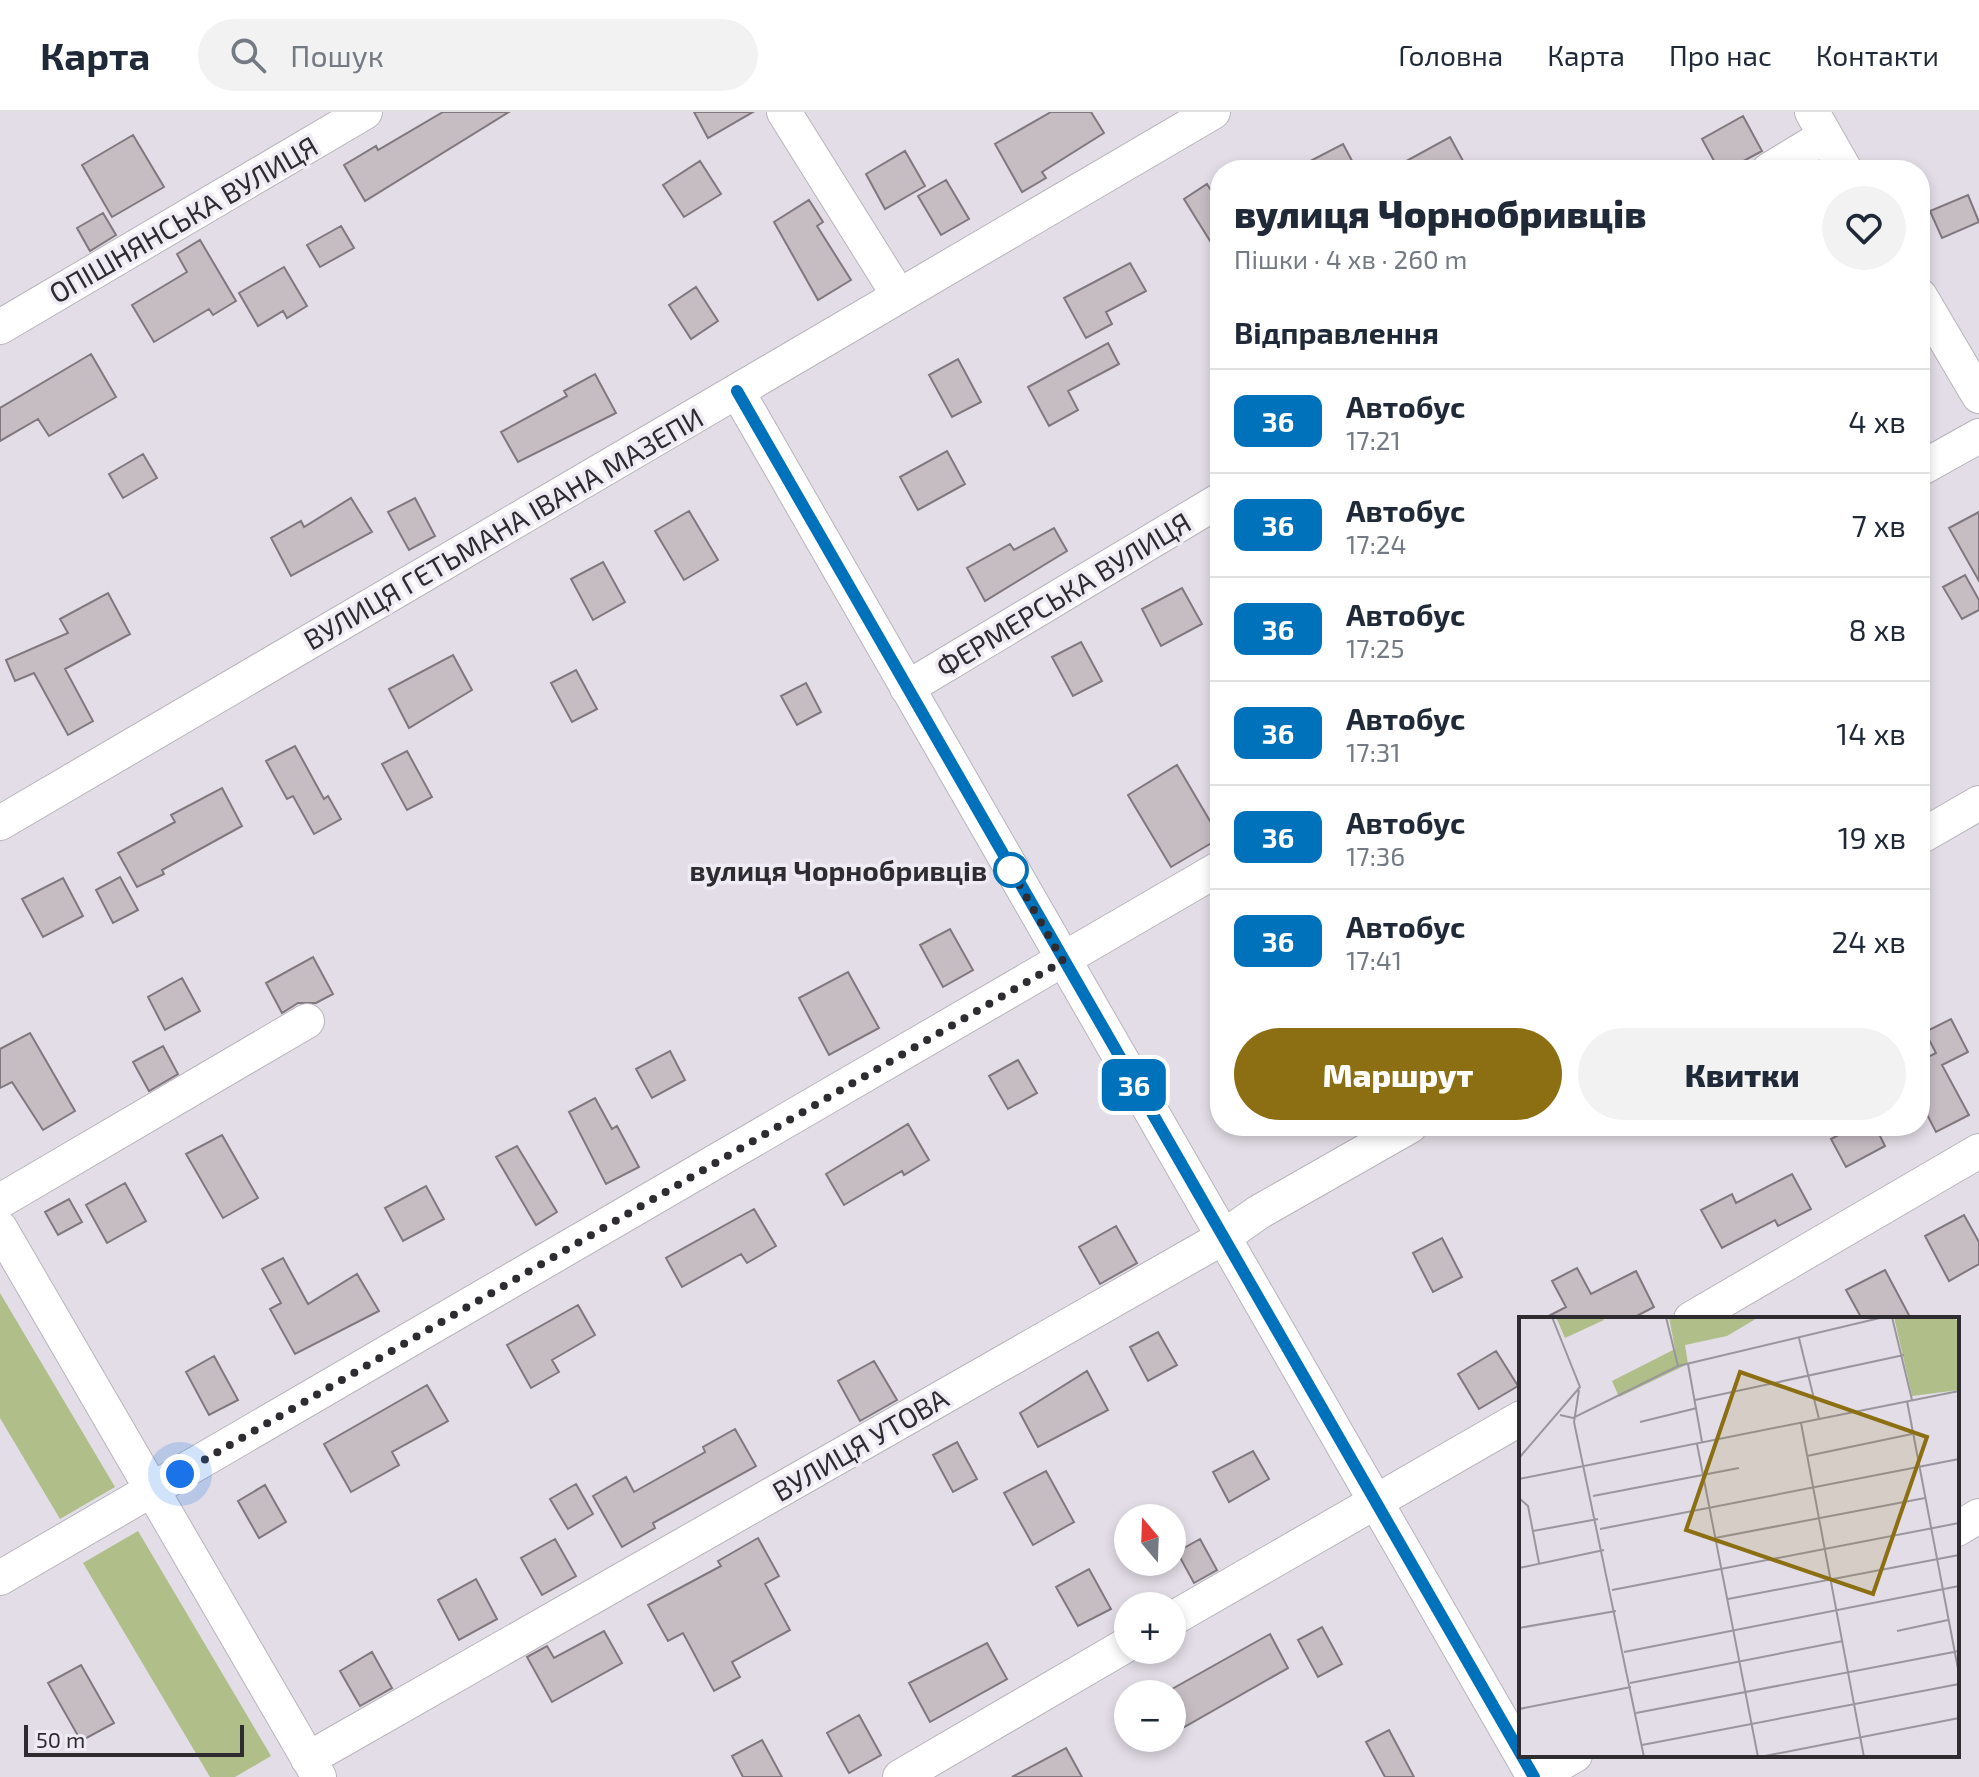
<!DOCTYPE html>
<html lang="uk">
<meta charset="utf-8">
<style>
body{margin:0;font-family:"Exo 2",sans-serif;background:#f2f2f3;color:#1f2937;height:100vh;display:flex;flex-direction:column;font-size:30px;white-space:nowrap}
*{box-sizing:border-box;margin:0}
p{font-size:26px;color:#747a83}
.icon{flex:none;width:44px;height:44px;fill:none;stroke:currentColor;stroke-width:2;stroke-linecap:round;stroke-linejoin:round}
.map{position:relative;flex:1;overflow:hidden}
.side{position:absolute;left:1210px;top:48px;width:720px;height:976px;display:flex;flex-direction:column;background:#fff;border-radius:32px;box-shadow:0 4px 12px #0003}
.side>*{flex:none}
.badge{padding:0 16px;border-radius:12px;font-size:28px;line-height:52px}
.needle{width:52px;rotate:341deg}
.buttons{position:absolute;left:1114px;top:1392px;display:grid;gap:16px}
.buttons a{display:grid;place-items:center;width:72px;height:72px;border-radius:50%;background:#fff;box-shadow:0 4px 12px #0003;font-size:40px}
.scale{position:absolute;left:24px;bottom:20px;width:220px;box-sizing:border-box;padding-left:8px;border:4px solid #2e2c30;border-top:0;font-size:22px;line-height:28px;white-space:nowrap;color:#2e2c30;-webkit-text-stroke:6px #efebf4;paint-order:stroke}
.you{position:absolute;width:40px;height:40px;margin:-20px;border:6px solid #fff;border-radius:50%;background:#1a73e8;box-shadow:0 0 0 12px #1a73e833}
.map>.badge{position:absolute;translate:-50% -50%;box-shadow:0 0 0 4px #fff}
h2{padding:0 24px;font-size:30px;line-height:72px}
.round{display:grid;place-items:center;flex:none;width:84px;height:84px;border-radius:42px;background:#f2f2f3}
.summary{display:flex;align-items:center;justify-content:space-between;height:136px;padding:0 24px}
h1{font-size:38px;font-weight:800;line-height:60px}
.button{display:flex;gap:16px;margin-top:auto;padding:16px 24px}
.button a{flex:1;height:92px;border-radius:48px;background:#8d6f13;color:#fff;font-size:32px;font-weight:800;line-height:92px;text-align:center}
.button a+a{background:#f2f2f3;color:#1f2937}
ul{padding:0;list-style:none}
li{display:flex;align-items:center;gap:24px;height:104px;padding:0 24px;border-top:2px solid #e0e1e3}
li div{flex:1}
li b{display:block;font-size:30px}
li em{font-style:normal}
li .badge{min-width:88px;font-weight:700;text-align:center}
header{display:flex;align-items:center;gap:48px;box-sizing:border-box;height:112px;padding:0 40px;background:#fff;border-bottom:2px solid #e0e1e3}
header strong{font-size:38px}
nav{display:flex;gap:44px;margin-inline-start:auto;font-size:28px}
.search{width:560px;height:72px;background:#f2f2f3;display:flex;align-items:center;gap:20px;box-sizing:border-box;padding:0 28px;border-radius:44px;color:#747a83;font-size:30px}
.map>svg:first-child{display:block}
.green{fill:#b0be89}
.building{fill:#c6bdc3;stroke:#80787e;stroke-width:2}
.lines{fill:none;stroke-linecap:round;stroke-linejoin:round}
.minor-casing{stroke:#b8b4bc;stroke-width:36}
.minor{stroke:#fff;stroke-width:34}
.line-casing{stroke:#fff;stroke-width:18}
.line{stroke:#0072bc;stroke-width:12}
.walk{stroke:#2e2c30;stroke-width:8;stroke-dasharray:0 14.4}
.stop-dot{fill:#fff;stroke:#0072bc;stroke-width:4}
.labels{text-anchor:middle;dominant-baseline:central;stroke-width:7;stroke-linejoin:round;paint-order:stroke}
.street-label{font-size:28px;fill:#2e2c30;stroke:#efebf4}
.stop-label{font-size:28px;font-weight:bold;fill:#2e2c30;stroke:#efebf4;text-anchor:end}
.inset-road{fill:none;stroke:#9a969d;stroke-width:2}
.view{fill:#8d6f13;fill-opacity:0.15;stroke:#8d6f13;stroke-width:4}
.inset-edge{fill:none;stroke:#2e2c30;stroke-width:4}
</style>
<header>
<strong>Карта</strong>
<div class="search"><svg class="icon" aria-label="search" viewBox="0 0 24 24"><circle cx="10" cy="10" r="6"/><path d="M15 15l6 6"/></svg>Пошук</div>
<nav><a>Головна</a><a>Карта</a><a>Про нас</a><a>Контакти</a></nav>
</header>
<div class="map">
<svg width="1979" height="1665" viewBox="0 0 1979 1665">
<rect width="100%" height="100%" fill="#e2dde6"/>
<path class="green" d="M0 1181 115 1375 60 1407 0 1306Z
M138 1419 271 1644 235 1665H210L83 1451Z"/>
<path class="building" d="M443 0H509L365 89 344 53 376 34 378 38Z
M694 0H753L708 26Z
M1051 0H1091L1104 21 1042 60 1046 66 1022 80 995 32Z
M1743 4 1762 39 1727 58H1719L1702 27Z
M133 23 164 75 112 105 82 53Z
M1450 25 1468 58H1390Z
M1343 32 1357 58H1293Z
M905 39 925 74 885 97 866 62Z
M700 49 721 82 684 105 663 73Z
M946 68 969 107 941 123 918 84Z
M1207 72 1220 93V145L1184 87Z
M1968 83 1979 110 1942 126 1930 99Z
M809 88 823 110 817 114 851 168 818 188 774 110Z
M103 101 116 123 90 139 77 116Z
M341 114 354 136 320 155 307 133Z
M200 128 236 189 213 203 209 197 154 230 132 193 187 160 177 142Z
M1130 151 1146 179 1106 200 1112 212 1086 226 1064 186Z
M284 155 307 194 287 206 283 199 258 214 239 181Z
M696 175 718 209 691 227 669 193Z
M1108 231 1119 252 1068 279 1078 298 1049 314 1028 275Z
M91 242 116 285 49 324 38 307 0 329V296Z
M958 247 981 290 952 305 929 263Z
M595 262 616 301 518 350 501 320 567 284 564 279Z
M947 339 965 372 918 398 900 365Z
M143 342 157 366 123 386 109 362Z
M351 386 372 420 291 464 271 426 301 409 304 415Z
M415 386 435 424 409 438 388 400Z
M689 399 718 448 684 468 655 419Z
M1979 400V469L1949 416Z
M1054 416 1067 439 985 489 967 456 1010 432 1014 438Z
M603 450 625 490 593 508 571 467Z
M1965 463 1979 488V498L1962 507 1943 475Z
M1182 476 1202 512 1161 534 1142 497Z
M108 481 130 522 65 557 93 609 68 623 34 561 15 569 6 548 68 521 60 507Z
M1081 530 1102 569 1073 584 1052 545Z
M453 543 472 578 409 616 389 577Z
M576 558 597 597 572 610 551 571Z
M806 571 821 600 797 613 781 584Z
M295 634 324 687 328 684 341 707 314 722 293 684 287 687 266 649Z
M407 639 432 685 407 698 382 652Z
M1177 653 1220 726 1171 755 1128 683Z
M222 676 242 714 162 758 164 762 137 775 118 741 175 710 171 703Z
M120 765 138 798 113 811 96 778Z
M63 766 83 804 43 825 22 787Z
M950 817 973 858 943 875 920 833Z
M313 845 333 882 316 891H298L282 901 266 871Z
M848 860 879 916 829 943 799 886Z
M182 866 200 899 165 918 148 885Z
M1951 907 1968 940 1942 953 1969 1003 1936 1020 1920 989V949L1936 941 1925 920Z
M30 921 75 999 43 1018 12 970 0 976V937Z
M163 934 178 962 149 979 133 950Z
M670 939 685 968 652 986 636 957Z
M1018 948 1037 981 1008 997 989 964Z
M595 986 612 1017 617 1014 639 1055 606 1072 569 1000Z
M908 1012 929 1048 904 1063 902 1059 844 1093 826 1062Z
M1855 1014H1875L1885 1034 1846 1055 1831 1027Z
M222 1023 258 1086 223 1106 186 1042Z
M517 1034 557 1100 536 1113 496 1045Z
M1792 1062 1811 1097 1778 1114 1775 1108 1722 1136 1701 1098 1732 1082 1736 1091Z
M125 1071 146 1109 107 1131 86 1093Z
M426 1074 444 1107 403 1129 385 1096Z
M69 1087 82 1110 58 1123 45 1100Z
M754 1097 776 1134 747 1151 741 1142 682 1175 666 1146Z
M1964 1103 1979 1130V1152L1949 1169 1925 1124Z
M1116 1114 1137 1151 1100 1172 1079 1135Z
M1442 1126 1462 1165 1433 1180 1413 1141Z
M283 1146 308 1192 357 1162 379 1199 295 1242 270 1197 281 1191 262 1157Z
M1577 1156 1591 1182 1636 1159 1654 1195 1631 1207H1543L1566 1195 1552 1169Z
M1885 1158 1911 1207H1862L1846 1178Z
M578 1193 595 1223 552 1248 559 1260 531 1276 507 1233Z
M1158 1220 1177 1253 1148 1269 1130 1235Z
M1496 1239 1518 1274 1479 1297 1458 1262Z
M214 1244 238 1288 209 1303 186 1260Z
M874 1249 897 1288 860 1309 838 1269Z
M1087 1259 1108 1298 1038 1335 1020 1301Z
M427 1273 448 1309 392 1340 399 1353 351 1380 324 1332Z
M735 1317 756 1354 653 1411 655 1416 622 1435 593 1384 626 1365 634 1380 705 1340 703 1335Z
M957 1330 977 1367 953 1380 933 1343Z
M1253 1339 1269 1367 1229 1390 1213 1360Z
M1046 1359 1074 1410 1033 1433 1004 1381Z
M576 1372 593 1402 568 1417 550 1387Z
M265 1373 286 1410 259 1426 238 1389Z
M758 1426 779 1464 765 1472 790 1518 732 1550 740 1565 714 1579 683 1521 668 1529 648 1493 721 1454 718 1449Z
M555 1427 576 1464 542 1483 521 1446Z
M1200 1427 1217 1458 1194 1471 1177 1440Z
M1089 1457 1111 1497 1078 1514 1056 1475Z
M476 1467 497 1507 459 1528 438 1488Z
M1322 1515 1342 1552 1318 1565 1298 1528Z
M604 1519 622 1551 552 1590 527 1545 547 1534 554 1546Z
M1270 1522 1288 1556 1172 1622V1577Z
M987 1531 1007 1567 930 1610 909 1571Z
M372 1540 392 1576 360 1594 340 1559Z
M81 1553 114 1611 81 1629 48 1571Z
M859 1603 881 1643 849 1661 827 1621Z
M1389 1618 1414 1665H1385L1366 1630Z
M762 1628 782 1665H743L732 1644Z
M1066 1636 1082 1665H1012Z"/>
<g class="lines">
<defs>
<path id="minor" d="M784 0 899 184
M1812 0 1845 58
M1769 58 1825 24
M1920 184 1979 284
M0 215 365 0
M737 279 1534 1665
M1920 357 1979 324
M907 576 1220 388
M0 711 1213 0
M1920 725 1979 691
M0 1089 307 909
M0 1116 319 1665
M1691 1207 1979 1039
M1957 1417 1979 1404
M0 1466 1220 756
M1172 1507 1521 1306
M308 1647 1222 1126 1259 1100 1410 1014
M900 1665 1128 1532
M1537 1665 1575 1643"/>
</defs>
<use href="#minor" class="minor-casing"/>
<use href="#minor" class="minor"/>
</g>
<g class="lines">
<defs>
<path id="line" d="M737 279 1534 1665"/>
</defs>
<use href="#line" class="line-casing"/>
<use href="#line" class="line"/>
<path class="walk" d="M180 1362 1063 849 1011 758"/>
</g>
<circle class="stop-dot" cx="1011" cy="758" r="16"/>
<g class="labels">
<g class="street-label">
<text transform="translate(183 107) rotate(-30)">ОПІШНЯНСЬКА ВУЛИЦЯ</text>
<text transform="translate(503 416) rotate(-30)">ВУЛИЦЯ ГЕТЬМАНА ІВАНА МАЗЕПИ</text>
<text transform="translate(1063 482) rotate(-31)">ФЕРМЕРСЬКА ВУЛИЦЯ</text>
<text transform="translate(860 1332) rotate(-30)">ВУЛИЦЯ УТОВА</text>
</g>
<g class="stop-label">
<text x="987" y="758">вулиця Чорнобривців</text>
</g>
</g>
<g transform="translate(1519 1205)">
<rect width="440" height="440" fill="#e2dde6"/>
<path d="M37 0H83L85 3 46 21ZM150 0H240L208 19 166 28 169 47 100 80 93 64 156 32ZM375 0H434L440 5V73L393 79Z" fill="#b0be89"/>
<path class="inset-road" d="M147 0 159 49M373 0 393 83M280 21 300 102M169 47 183 125M60 73 55 105 125 440M176 83 385 38M388 84 440 357M41 98 54 101 159 49 365 0M121 105 178 91M282 106 345 440M178 127 239 440M288 139 393 117M0 141 61 70 33 0M0 162 440 74M74 179 220 151M0 181 9 189 20 246M81 212 440 142M14 214 79 202M196 221 406 181M0 251 85 233M93 273 440 206M209 282 440 238M0 311 97 294M378 314 429 303M105 335 440 269M111 366 324 324M0 392 112 370M117 396 440 334M123 428 440 367M241 440 440 401"/>
<path class="view" d="M221 55 408 120 354 277 167 213Z"/>
<rect width="440" height="440" class="inset-edge"/>
</g>
</svg>
<div class="buttons">
<a><svg class="needle" viewBox="-14 -14 28 28"><path d="M0-13l5 13h-10z" fill="#e53935"/><path d="M0 13l5-13h-10z" fill="#747a83"/></svg></a>
<a>+</a>
<a>−</a>
</div>
<div class="scale">50 m</div>
<div class="you" style="left:180px;top:1362px"></div>
<b class="badge" style="left:1134px;top:973px;background:#0072bc;color:#fff">36</b>
<section class="side">
<div class="summary"><div><h1>вулиця Чорнобривців</h1><p>Пішки · 4 хв · 260 m</p></div><a class="round"><svg class="icon" aria-label="heart" viewBox="0 0 24 24"><path d="M12 20l-8-8c-3-5 5-10 8-4 3-6 11-1 8 4z"/></svg></a></div>
<h2>Відправлення</h2>
<ul>
<li><span class="badge" style="background:#0072bc;color:#fff">36</span><div><b>Автобус</b><p>17:21</p></div><em>4 хв</em></li>
<li><span class="badge" style="background:#0072bc;color:#fff">36</span><div><b>Автобус</b><p>17:24</p></div><em>7 хв</em></li>
<li><span class="badge" style="background:#0072bc;color:#fff">36</span><div><b>Автобус</b><p>17:25</p></div><em>8 хв</em></li>
<li><span class="badge" style="background:#0072bc;color:#fff">36</span><div><b>Автобус</b><p>17:31</p></div><em>14 хв</em></li>
<li><span class="badge" style="background:#0072bc;color:#fff">36</span><div><b>Автобус</b><p>17:36</p></div><em>19 хв</em></li>
<li><span class="badge" style="background:#0072bc;color:#fff">36</span><div><b>Автобус</b><p>17:41</p></div><em>24 хв</em></li>
</ul>
<div class="button"><a>Маршрут</a><a>Квитки</a></div>
</section>
</div>
